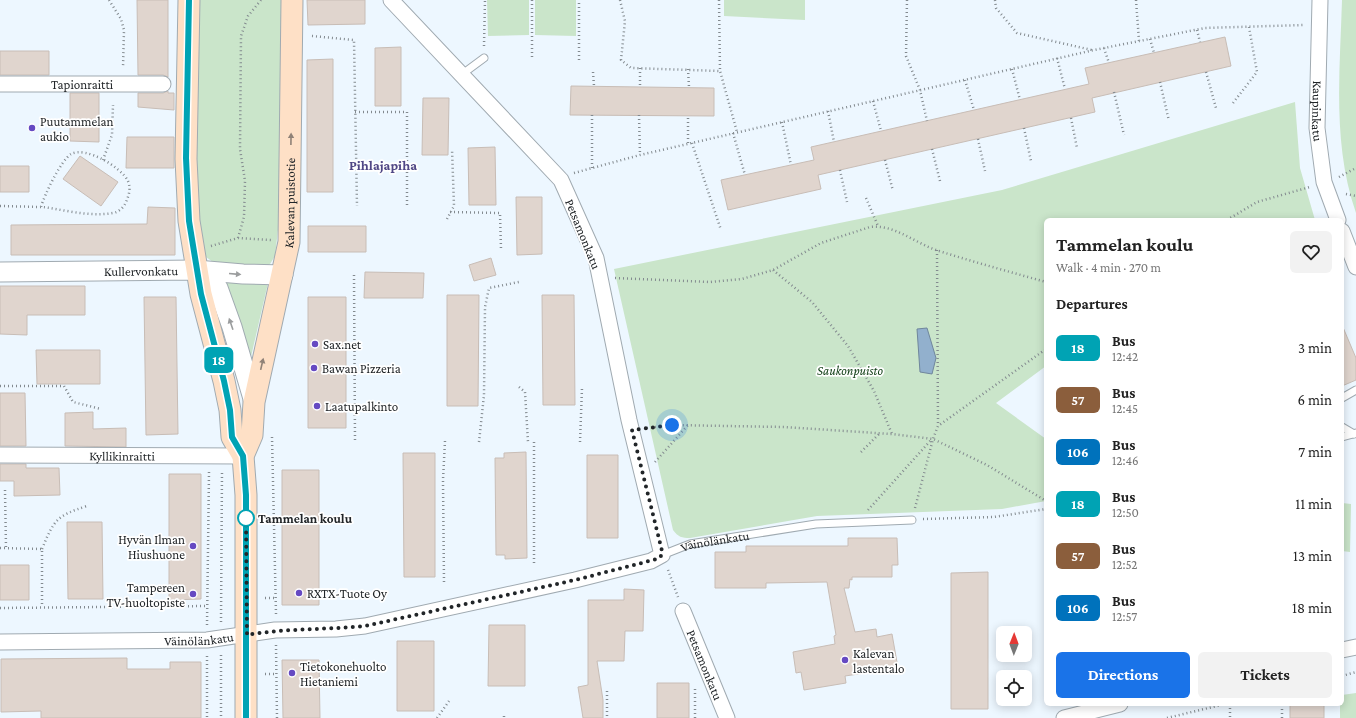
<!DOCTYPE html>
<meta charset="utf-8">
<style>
body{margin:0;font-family:"Crimson Pro",serif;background:#f2f2f2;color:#222;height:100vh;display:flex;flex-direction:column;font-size:15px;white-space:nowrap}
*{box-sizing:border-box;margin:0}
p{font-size:13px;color:#767676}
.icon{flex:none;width:22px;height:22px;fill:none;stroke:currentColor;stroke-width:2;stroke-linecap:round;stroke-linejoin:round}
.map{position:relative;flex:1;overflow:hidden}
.details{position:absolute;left:1044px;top:218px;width:300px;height:488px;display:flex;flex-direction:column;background:#fff;border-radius:6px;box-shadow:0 2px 10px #0003}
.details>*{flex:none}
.badge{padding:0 8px;border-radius:6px;font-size:14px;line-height:26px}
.needle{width:26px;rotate:1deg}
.fabs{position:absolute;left:996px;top:626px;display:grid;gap:8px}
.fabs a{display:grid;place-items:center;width:36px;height:36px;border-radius:6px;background:#fff;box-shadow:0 2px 10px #0003;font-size:20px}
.you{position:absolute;width:20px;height:20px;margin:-10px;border:3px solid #fff;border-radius:50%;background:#1a73e8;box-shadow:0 0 0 6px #1a73e833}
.map>.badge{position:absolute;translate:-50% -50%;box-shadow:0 0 0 2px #fff}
h2{padding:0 12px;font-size:15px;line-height:36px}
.round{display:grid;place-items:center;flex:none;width:42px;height:42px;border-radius:6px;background:#f2f2f2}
.headline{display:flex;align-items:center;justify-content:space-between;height:68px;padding:0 12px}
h1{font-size:19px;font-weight:700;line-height:30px}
.cta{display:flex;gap:8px;margin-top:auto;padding:8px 12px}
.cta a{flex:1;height:46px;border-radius:6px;background:#1a73e8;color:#fff;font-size:16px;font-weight:700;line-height:46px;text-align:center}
.cta a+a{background:#f2f2f2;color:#222}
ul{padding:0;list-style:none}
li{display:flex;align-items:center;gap:12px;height:52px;padding:0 12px}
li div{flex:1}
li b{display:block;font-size:15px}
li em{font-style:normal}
li .badge{min-width:44px;font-weight:700;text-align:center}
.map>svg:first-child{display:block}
.green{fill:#cae5ca}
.water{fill:#92b0cd;stroke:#70869c}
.building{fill:#e0d5ce;stroke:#c8bdb6}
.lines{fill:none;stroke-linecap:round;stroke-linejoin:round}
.service-casing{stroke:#a0aab1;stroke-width:9}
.minor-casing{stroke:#a0aab1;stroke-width:17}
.tertiary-casing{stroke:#a0aab1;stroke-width:21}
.secondary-casing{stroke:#a0aab1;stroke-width:23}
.path{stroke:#838a8f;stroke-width:2.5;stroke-dasharray:1 3;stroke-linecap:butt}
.service{stroke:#fff;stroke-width:7}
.minor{stroke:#fff;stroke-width:15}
.tertiary{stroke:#fff;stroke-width:19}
.secondary{stroke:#fee0c6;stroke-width:21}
.oneway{fill:#908277}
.oneway2{fill:#9b9d9e}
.line-casing{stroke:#fff;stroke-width:9}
.line{stroke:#00a3b4;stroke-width:6}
.walk{stroke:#212528;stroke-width:4;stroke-dasharray:0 7.2}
.poi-dot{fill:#6549c2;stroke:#fff;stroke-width:1.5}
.stop-dot{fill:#fff;stroke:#00a3b4;stroke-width:2}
.labels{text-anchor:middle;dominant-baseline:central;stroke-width:3.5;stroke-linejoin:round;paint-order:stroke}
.street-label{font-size:13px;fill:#212528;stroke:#fff}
.poi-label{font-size:13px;fill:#212528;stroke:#fff;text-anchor:start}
.park-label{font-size:13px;font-style:italic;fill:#134018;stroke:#fff}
.stop-label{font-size:13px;font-weight:bold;fill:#212528;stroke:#fff;text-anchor:start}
.neighbourhood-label{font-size:14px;font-weight:bold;fill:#504785;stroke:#fff}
</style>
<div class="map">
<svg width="1356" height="718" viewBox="0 0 1356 718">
<rect width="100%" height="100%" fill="#edf7ff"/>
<path class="green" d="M197 0H281V203L275 256 270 264 264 268 217 265 206 257 199 244 194 179Z
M487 0H529V35L488 36Z
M535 0H576V36L535 35Z
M724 0H805V20L724 16Z
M1342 0H1356V213C1332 144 1340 71 1342 0Z
M1295 102 1300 168 1315 220H1046V366L996 403 1046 439V501L1002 509 817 516 690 538C682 538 678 537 673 530L614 269 1002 190Z
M224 282 268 283 250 361Z
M1342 503 1351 504 1350 552 1342 551Z
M1356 693V718H1340V704H1342V695Z"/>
<path class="water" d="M927 328 936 358 932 374 920 372 917 329Z"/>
<path class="building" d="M137 0H168V77L163 75H138Z
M307 0H365V24L308 25Z
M1225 37 1231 66 1092 98 1095 112 818 175 821 189 728 210 721 180 814 160 811 147 1089 84 1085 68Z
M401 47V106H375V48Z
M0 51H49V75H0Z
M333 59V192H307V60Z
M571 86 714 88V116L570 115Z
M168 91V93H174V110L138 107V93H163Z
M70 93H99V142L70 141Z
M423 98H449L448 155H422Z
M127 137H174V168H126Z
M495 147 496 205H469L468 148Z
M80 156 118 182 101 206 63 179Z
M0 166H29V192H0Z
M516 197H542V254L517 255Z
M148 207 175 208V255H11V225L147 224Z
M308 226H366V252H308Z
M491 258 496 275 474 281 469 265Z
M365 272 424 273 423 298H364Z
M0 286H85V315H27V335L0 334Z
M447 295H479L478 406H447Z
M542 295H574L575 405H543Z
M144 297H176L178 434 146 435Z
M308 297H346V428H308Z
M1342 325 1356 358V380L1342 386Z
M36 350H100V384H37Z
M0 393H25L26 446H0Z
M93 412V429L126 428V447L65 446V413Z
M526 452 527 558 505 559V555H496L495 458H504V453Z
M403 453H435V577H404Z
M587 455H618V538H587Z
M0 464H26V468H59L60 495 14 496V481H0Z
M282 470H319V605H282Z
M169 474H201V599L169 600Z
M67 522H102L103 599H68Z
M848 538H897L898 565H892V577H852V580L850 579 849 588H844L855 632 876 629 877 637 892 634 898 668 845 676 846 683 804 690 801 672 796 673 793 652 835 644 834 636 836 635 827 582 766 583V588H715V552H746V546H848Z
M0 565H29V600H0Z
M988 572V709H951V573Z
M624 589 644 590 643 631H625L624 661H597L603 700V718H583L578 687 588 685V600H624Z
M489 625H525V686H488Z
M397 641H434V711H397Z
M127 658V669H170V662H201V718H41V711L1 712V659Z
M282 660H319L320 718H283Z
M657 683H689V718H657Z
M1290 704H1324V718H1290Z"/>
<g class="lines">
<defs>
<g id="service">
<path d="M461 75 484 58"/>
<path d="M1342 398 1356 390"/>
<path d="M1342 427 1354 434"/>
<path d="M1342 437 1356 433"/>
<path id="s1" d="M662 555 690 544 816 524 912 520"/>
</g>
<g id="minor">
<path id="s2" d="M1320 0 1317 128 1324 182 1338 220"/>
<path id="s3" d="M0 84H163"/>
<path d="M1342 231 1356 267"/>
<path id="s4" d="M0 455 243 456"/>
<path id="s5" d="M683 611 727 718"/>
<path id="s6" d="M0 642 207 640 275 630 336 629 365 626 575 580 651 561 662 555 629 420 596 258 561 180 391 0"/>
<path d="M1342 650 1356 647"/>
<path d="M1064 718 1120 704"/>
</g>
<g id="tertiary">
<path d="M196 270 218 288 232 327 254 402"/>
<path id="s7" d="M0 272 196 270 243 274 283 275"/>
</g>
<g id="secondary">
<path d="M189 0 186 159 189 221 201 294 224 381 230 410 232 437 243 456"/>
<path id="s8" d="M246 718V495L243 456 252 435 254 402 289 242 292 0"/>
</g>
</defs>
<use href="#service" class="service-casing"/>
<use href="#minor" class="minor-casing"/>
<use href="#tertiary" class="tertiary-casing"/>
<use href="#secondary" class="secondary-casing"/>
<path class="path" d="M109 0 121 19 124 30 123 68
M532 0V59
M620 0 625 21 621 60 631 68 720 71
M719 0 720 71 737 132
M907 0 906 56 920 90 927 121
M995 0 996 8 1017 33 1092 50
M1136 0 1139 41
M1197 30 1200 42
M312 36 354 40 357 206
M1150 39 1154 53
M484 46 485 0
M1104 48 1109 63
M1057 58 1065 89
M579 60V0
M640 68V87
M688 69 689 87
M1012 69 1020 100
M593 72 594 86
M1206 72 1216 108
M965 80 974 110
M1160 82 1169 121
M1114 92 1124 135
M873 101 881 131
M1233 103 1257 72 1249 27
M828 111 834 142
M355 112H407V207
M639 115 640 155
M1071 118 1077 148
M782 122 791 165
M1024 128 1031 161
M733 133 745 175
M978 139 985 171
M688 143V116
M692 143 721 230
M932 149 940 181
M103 160 112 135 113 105
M885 160 893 191
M592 168V115
M840 170 847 202
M574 173 640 155 1094 50 1205 28 1303 25
M1339 177 1356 168
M1346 194 1356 196
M866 198 878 226
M0 206 41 207H43C65 210 89 217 113 213 119 212 124 207 126 202 129 195 131 189 128 181 121 167 86 146 71 154 61 160 44 196 41 207
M450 212 500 213 501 249
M447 219 454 206 452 149
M1227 220 1257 202 1310 187
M238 238 244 217 245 181 240 149 241 36 248 16 261 0
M211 246 238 238 271 240
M937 250 938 426
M773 270 812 302 848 346 874 391 892 434
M354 275 355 441
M615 278 710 282 742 279 773 270 821 243 870 227C895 224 916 244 939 251 974 262 1010 272 1046 282
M0 386H64L73 402 101 409
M519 387 525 392 528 442
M647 428 672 425 783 427 892 434 933 439 987 465 1046 501
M272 437 276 614
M479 442 484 395 485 307 489 288 519 282
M534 442V566
M580 442 582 388
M861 452 879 434
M655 462 688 425
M5 490 6 548
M915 508 933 439 938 426 1046 349
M868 510 932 439
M923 519 994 517 1046 509
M0 548 42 549V607
M42 549C54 520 56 516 87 506
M668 570 678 597
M444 582 443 480 445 441
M265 598H276
M0 608 207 606
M221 622 222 471
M207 625 209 472
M276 645 277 718
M221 655V718
M207 656V718
M265 674H276
M1342 676 1356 672
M607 691V718
M1230 704V718
M504 716V718
M437 718 449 701
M695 718V687
M1167 718 1225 704
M1282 718V704"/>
<use href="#service" class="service"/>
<use href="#minor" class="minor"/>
<use href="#tertiary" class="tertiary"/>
<use href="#secondary" class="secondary"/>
</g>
<defs><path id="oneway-solid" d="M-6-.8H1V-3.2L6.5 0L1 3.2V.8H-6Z"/></defs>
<g class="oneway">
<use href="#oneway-solid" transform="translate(291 139) rotate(-89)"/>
<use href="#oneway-solid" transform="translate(262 364) rotate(-77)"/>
</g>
<g class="oneway2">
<use href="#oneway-solid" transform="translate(235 274) rotate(5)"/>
<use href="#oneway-solid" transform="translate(231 324) rotate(-109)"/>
</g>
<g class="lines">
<defs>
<path id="line" d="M189 0 186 158 189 221 201 294 224 381 230 410 232 437 243 456 246 495V718"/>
</defs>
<use href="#line" class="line-casing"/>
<use href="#line" class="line"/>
<path class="walk" d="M246 518 247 635C286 628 325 630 365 626L575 580 657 559 662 555V551L632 430 672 425"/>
</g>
<g class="poi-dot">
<circle cx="32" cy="128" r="4"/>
<circle cx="315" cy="344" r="4"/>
<circle cx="314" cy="368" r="4"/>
<circle cx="317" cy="406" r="4"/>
<circle cx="193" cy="546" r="4"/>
<circle cx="299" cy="593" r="4"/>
<circle cx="193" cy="594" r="4"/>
<circle cx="845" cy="660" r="4"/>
<circle cx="292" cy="673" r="4"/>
</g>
<circle class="stop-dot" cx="246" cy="518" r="8"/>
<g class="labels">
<g class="street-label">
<text stroke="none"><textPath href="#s3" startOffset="82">Tapionraitti</textPath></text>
<text stroke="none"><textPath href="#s2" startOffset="111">Kaupinkatu</textPath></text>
<text stroke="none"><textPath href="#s8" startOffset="521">Kalevan puistotie</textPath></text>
<text transform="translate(583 234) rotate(68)">Petsamonkatu</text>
<text stroke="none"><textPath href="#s7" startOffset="141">Kullervonkatu</textPath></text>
<text stroke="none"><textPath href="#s4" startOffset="122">Kyllikinraitti</textPath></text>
<text stroke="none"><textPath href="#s1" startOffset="55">Väinölänkatu</textPath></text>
<text stroke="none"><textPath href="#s6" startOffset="199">Väinölänkatu</textPath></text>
<text stroke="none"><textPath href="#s5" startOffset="58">Petsamonkatu</textPath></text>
</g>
<g class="poi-label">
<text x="40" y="121">Puutammelan<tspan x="40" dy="15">aukio</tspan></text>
<text x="323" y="344">Sax.net</text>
<text x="322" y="368">Bawan Pizzeria</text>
<text x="325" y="406">Laatupalkinto</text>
<text x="185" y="539" text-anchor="end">Hyvän Ilman<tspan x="185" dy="15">Hiushuone</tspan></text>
<text x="185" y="587" text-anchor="end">Tampereen<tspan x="185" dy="15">TV-huoltopiste</tspan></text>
<text x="307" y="593">RXTX-Tuote Oy</text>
<text x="853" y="653">Kalevan<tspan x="853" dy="15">lastentalo</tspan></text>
<text x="300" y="666">Tietokonehuolto<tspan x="300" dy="15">Hietaniemi</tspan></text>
</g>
<g class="park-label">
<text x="850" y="370">Saukonpuisto</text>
</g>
<g class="stop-label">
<text x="258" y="518">Tammelan koulu</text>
</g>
<g class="neighbourhood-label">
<text x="383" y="165">Pihlajapiha</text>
</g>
</g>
</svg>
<div class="fabs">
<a><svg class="needle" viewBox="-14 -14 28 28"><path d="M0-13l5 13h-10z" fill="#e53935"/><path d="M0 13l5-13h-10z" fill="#767676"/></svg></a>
<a><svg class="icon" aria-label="locate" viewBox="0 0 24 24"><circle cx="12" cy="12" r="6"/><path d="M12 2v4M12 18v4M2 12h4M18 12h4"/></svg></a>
</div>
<div class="you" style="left:672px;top:425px"></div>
<b class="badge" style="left:219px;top:360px;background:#00a3b4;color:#fff">18</b>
<section class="details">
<div class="headline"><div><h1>Tammelan koulu</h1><p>Walk · 4 min · 270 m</p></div><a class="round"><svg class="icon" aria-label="heart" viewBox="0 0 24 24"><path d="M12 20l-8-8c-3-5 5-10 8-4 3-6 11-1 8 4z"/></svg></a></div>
<h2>Departures</h2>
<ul>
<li><span class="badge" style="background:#00a3b4;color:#fff">18</span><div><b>Bus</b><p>12:42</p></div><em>3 min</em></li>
<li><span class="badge" style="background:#8b5e3c;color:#fff">57</span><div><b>Bus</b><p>12:45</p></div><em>6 min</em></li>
<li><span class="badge" style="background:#0072bc;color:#fff">106</span><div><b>Bus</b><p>12:46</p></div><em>7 min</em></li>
<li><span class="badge" style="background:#00a3b4;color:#fff">18</span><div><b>Bus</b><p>12:50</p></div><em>11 min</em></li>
<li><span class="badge" style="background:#8b5e3c;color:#fff">57</span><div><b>Bus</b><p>12:52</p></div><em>13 min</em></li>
<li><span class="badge" style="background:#0072bc;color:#fff">106</span><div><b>Bus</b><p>12:57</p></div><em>18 min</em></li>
</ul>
<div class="cta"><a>Directions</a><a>Tickets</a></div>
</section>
</div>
